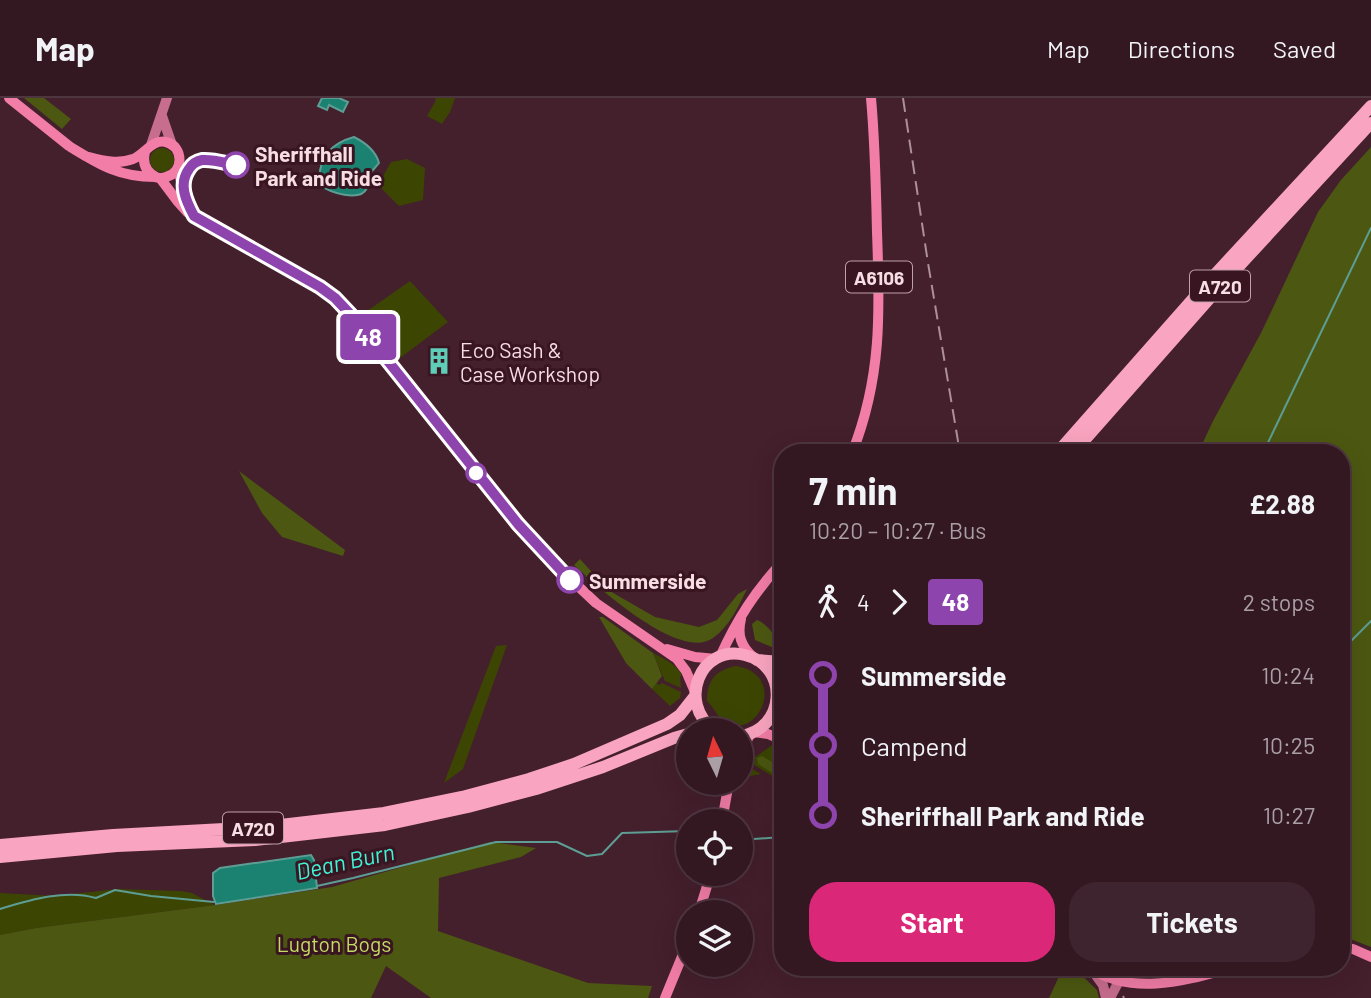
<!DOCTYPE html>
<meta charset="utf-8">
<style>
body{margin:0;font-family:Barlow,sans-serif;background:#3e242e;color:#f1f3f6;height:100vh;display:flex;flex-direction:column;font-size:26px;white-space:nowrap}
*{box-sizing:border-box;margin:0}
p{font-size:23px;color:#a99fa5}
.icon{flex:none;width:38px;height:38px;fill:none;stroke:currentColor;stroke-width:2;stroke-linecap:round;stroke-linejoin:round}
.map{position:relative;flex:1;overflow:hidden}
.drawer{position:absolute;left:774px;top:346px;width:576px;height:532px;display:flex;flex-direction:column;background:#331721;border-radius:28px;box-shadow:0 7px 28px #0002,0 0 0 2px #4e363f}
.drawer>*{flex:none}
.badge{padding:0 14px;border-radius:5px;font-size:24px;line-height:46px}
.needle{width:46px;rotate:355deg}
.controls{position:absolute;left:676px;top:620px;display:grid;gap:14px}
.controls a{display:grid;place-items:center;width:77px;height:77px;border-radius:50%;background:#331721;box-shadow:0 7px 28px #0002,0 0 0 2px #4e363f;font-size:35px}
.map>.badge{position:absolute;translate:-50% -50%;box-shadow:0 0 0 4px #fff}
.legs{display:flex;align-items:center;gap:10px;height:77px;padding:0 35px;font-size:23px}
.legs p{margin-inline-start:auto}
.headline{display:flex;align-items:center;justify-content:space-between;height:119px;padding:0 35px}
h1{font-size:38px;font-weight:700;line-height:52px}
.cta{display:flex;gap:14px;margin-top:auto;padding:14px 35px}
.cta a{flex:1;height:80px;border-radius:28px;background:#db2777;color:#fff;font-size:28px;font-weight:700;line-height:80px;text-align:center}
.cta a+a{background:#3e242e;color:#f1f3f6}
ul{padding:0 35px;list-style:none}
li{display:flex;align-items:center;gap:24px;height:70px;font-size:26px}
li i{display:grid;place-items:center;width:10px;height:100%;margin:0 9px;background:currentColor}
li i::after{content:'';width:18px;height:18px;margin:-9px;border:5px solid;border-radius:50%;background:#331721}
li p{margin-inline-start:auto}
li:first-child i{background:linear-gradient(#0000 50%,currentColor 0)}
li:last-child i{background:linear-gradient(currentColor 50%,#0000 0)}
header{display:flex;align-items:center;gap:42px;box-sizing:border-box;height:98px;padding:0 35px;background:#331721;border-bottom:2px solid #4e363f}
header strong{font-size:33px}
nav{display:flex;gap:38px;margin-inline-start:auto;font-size:24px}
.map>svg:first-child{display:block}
.green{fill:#3c4602}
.forest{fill:#4c5811}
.water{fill:#1b8271;stroke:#5d9d94;stroke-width:2}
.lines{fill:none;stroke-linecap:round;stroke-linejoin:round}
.stream{stroke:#5d9d94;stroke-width:2}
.secondary{stroke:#c76d8d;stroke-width:10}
.primary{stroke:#f27da7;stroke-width:10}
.highway{stroke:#f9a4c0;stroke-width:12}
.rail{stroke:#ae9099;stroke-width:2;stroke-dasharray:14 7;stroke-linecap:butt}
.line-1-casing{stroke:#fff;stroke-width:16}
.line-1{stroke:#8e44ad;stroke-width:10}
.stop-1-dot{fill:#fff;stroke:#8e44ad;stroke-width:3.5}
.labels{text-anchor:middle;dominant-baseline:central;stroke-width:6;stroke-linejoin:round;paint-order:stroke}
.shield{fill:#391522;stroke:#bea1aa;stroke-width:2}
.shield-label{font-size:19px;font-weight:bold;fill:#f7dde4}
.stop-label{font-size:21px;font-weight:bold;fill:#f7dde4;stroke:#391522;text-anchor:start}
.poi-label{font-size:21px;fill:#f7dde4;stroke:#391522;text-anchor:start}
.park-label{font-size:21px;fill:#c3da63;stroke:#391522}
.water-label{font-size:23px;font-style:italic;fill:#3ff3d5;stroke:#391522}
</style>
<header>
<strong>Map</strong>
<nav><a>Map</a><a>Directions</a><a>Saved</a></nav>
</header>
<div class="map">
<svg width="1371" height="900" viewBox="0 0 1371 900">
<rect width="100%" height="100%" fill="#441f2c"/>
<path class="green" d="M436 0H455L450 14 442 26 427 18 435 4Z
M150 62a12 12 0 1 1 24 0a12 12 0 1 1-24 0Z
M407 61 425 70 423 102 399 108 382 91V80L391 64Z
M410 183 448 224 396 263 360 218Z
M507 547 463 671 444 685 496 548Z
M653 555C664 561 675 565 682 577L680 579 681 590 665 583Z
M736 568C789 577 758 644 724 624 719 621 713 608 707 603 707 582 716 572 736 568Z
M656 585 659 587 662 585 681 594 680 600 670 608 652 591Z
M775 645 782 649V684L751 665V662Z
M742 658 749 669 761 676 745 679 740 684V662Z
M118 791 181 793 192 795 215 807 36 830 0 837V795L54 798Z"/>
<path class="forest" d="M24 0H44L71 21 62 31Z
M1371 49V849L1345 839H1341L1340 355H1198L1213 323 1261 235 1318 114 1341 82Z
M239 373 345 452 343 458 282 439 262 415Z
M580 461 608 492 655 519 699 529 717 522 738 496 747 491C738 509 730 528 713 540 680 564 598 489 574 467Z
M599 519H603L653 555 662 578 652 591 626 565Z
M757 522C766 525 777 538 778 548L774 550 755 542 752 526Z
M762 658 782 670V681L758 666 757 660Z
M490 744 536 750 521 759 439 780 438 833 588 885 652 888 648 900H431L386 868 371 900H0V837L36 830 215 807 332 789Z
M1056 870H1074L1097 892 1099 900H1049L1061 874Z"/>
<path class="water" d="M322 0H339L348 4 343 14 329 7 327 12 318 8Z
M354 39C366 45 376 54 379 65 376 69 370 74 369 79 366 87 371 83 367 90 360 105 329 94 320 87 317 61 329 46 354 39Z
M311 757 314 762 317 790 216 806 213 798V775L220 770Z"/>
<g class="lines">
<path class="stream" d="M1263 355 1371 130
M1340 554 1371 523
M740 739 754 741 782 739
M317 788 353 780 496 744H557L587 758 602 756 622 735 688 733
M0 811C30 802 65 791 96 800L115 792 151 798 214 804"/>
<path class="secondary" d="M162 18 172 47
M151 47 167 0
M1093 873 1103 887 1106 900
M1110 900 1119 883"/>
<path class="primary" d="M9 0 69 48C100 67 119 79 155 79 160 80 160 81 166 79 184 75 184 48 166 44 152 41 145 56 133 61 117 67 101 62 85 58
M145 54C142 66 146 74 156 79
M178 70 184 97 191 112
M160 80 178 104 187 114 201 123 320 189 335 200 352 218 518 426 546 458 596 505 677 561 686 573 695 594
M852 355C882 280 880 213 877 134 876 89 875 44 871 0
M741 521C737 537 741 548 753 559
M667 551 695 559 716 561
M720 559C737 521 755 494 782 464
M777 603 782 619
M754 634 768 636 782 642
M740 655 751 635
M722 723 729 684
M699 814 711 775
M1340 848 1353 851 1371 859
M1089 870C1134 898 1183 883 1231 870
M665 900 688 844"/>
<path class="highway" d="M1057 355 1208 184 1371 8
M1073 355 1216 193 1371 25
M757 562 782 564
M714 632C677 605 700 546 745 557 790 568 786 632 740 638
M0 747 113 737 263 729 384 715 462 699 529 681 574 666 667 626 680 617 695 598
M0 759 117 748 255 742 385 727 468 709 536 691 603 669 674 640 688 636"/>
<path class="rail" d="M903 0 928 165 960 355
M1123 898 1124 900"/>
</g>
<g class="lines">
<defs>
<path id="line-1" d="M236 67C225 65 213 61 202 62 197 63 192 66 189 71 178 86 186 103 194 118L320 189 335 200 352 218 518 426 570 482"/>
</defs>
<use href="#line-1" class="line-1-casing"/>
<use href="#line-1" class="line-1"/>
</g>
<defs>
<symbol id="building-bare" viewBox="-9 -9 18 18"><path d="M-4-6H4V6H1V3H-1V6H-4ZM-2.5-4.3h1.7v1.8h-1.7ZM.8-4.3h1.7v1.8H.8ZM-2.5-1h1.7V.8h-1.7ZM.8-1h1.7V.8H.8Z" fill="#5eceb8" stroke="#391522" stroke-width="2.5" paint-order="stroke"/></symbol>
</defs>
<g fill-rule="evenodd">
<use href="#building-bare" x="420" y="244" width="38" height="38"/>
</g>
<g class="stop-1-dot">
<circle cx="236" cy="67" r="12"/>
<circle cx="476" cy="375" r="9"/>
<circle cx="570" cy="482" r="12"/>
</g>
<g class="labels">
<g class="shield">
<rect x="846" y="163.5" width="66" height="31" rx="5"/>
<rect x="1190" y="172.5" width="60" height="31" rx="5"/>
<rect x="223" y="714.5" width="60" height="31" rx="5"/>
</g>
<g class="shield-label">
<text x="879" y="179">A6106</text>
<text x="1220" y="188">A720</text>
<text x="253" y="730">A720</text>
</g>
<g class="stop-label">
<text x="255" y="55">Sheriffhall<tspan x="255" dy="24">Park and Ride</tspan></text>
<text x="589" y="482">Summerside</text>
</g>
<g class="poi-label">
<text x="460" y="251">Eco Sash &amp;<tspan x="460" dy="24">Case Workshop</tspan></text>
</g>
<g class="park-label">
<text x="334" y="845">Lugton Bogs</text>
</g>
<g class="water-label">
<text transform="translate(345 763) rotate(-12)">Dean Burn</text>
</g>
</g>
</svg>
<div class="controls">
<a><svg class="needle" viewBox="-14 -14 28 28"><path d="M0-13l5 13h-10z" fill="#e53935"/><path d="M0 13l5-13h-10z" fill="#a99fa5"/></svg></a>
<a><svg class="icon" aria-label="locate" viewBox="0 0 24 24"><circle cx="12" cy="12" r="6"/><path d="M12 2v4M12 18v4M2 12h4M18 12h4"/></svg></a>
<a><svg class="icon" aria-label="layers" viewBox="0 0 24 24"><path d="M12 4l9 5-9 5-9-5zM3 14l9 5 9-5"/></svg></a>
</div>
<b class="badge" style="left:368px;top:239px;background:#8e44ad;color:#fff">48</b>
<section class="drawer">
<div class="headline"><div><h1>7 min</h1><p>10:20 – 10:27 · Bus</p></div><b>£2.88</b></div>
<div class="legs"><svg class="icon" aria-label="walk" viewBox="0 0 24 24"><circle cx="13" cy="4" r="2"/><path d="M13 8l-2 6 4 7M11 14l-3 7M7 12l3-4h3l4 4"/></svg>4<svg class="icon" aria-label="forward" viewBox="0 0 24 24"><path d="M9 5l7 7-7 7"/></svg><b class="badge" style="background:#8e44ad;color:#fff">48</b><p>2 stops</p></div>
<ul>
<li><i style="color:#8e44ad"></i><b>Summerside</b><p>10:24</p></li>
<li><i style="color:#8e44ad"></i><span>Campend</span><p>10:25</p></li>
<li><i style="color:#8e44ad"></i><b>Sheriffhall Park and Ride</b><p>10:27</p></li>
</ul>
<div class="cta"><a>Start</a><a>Tickets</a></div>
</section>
</div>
